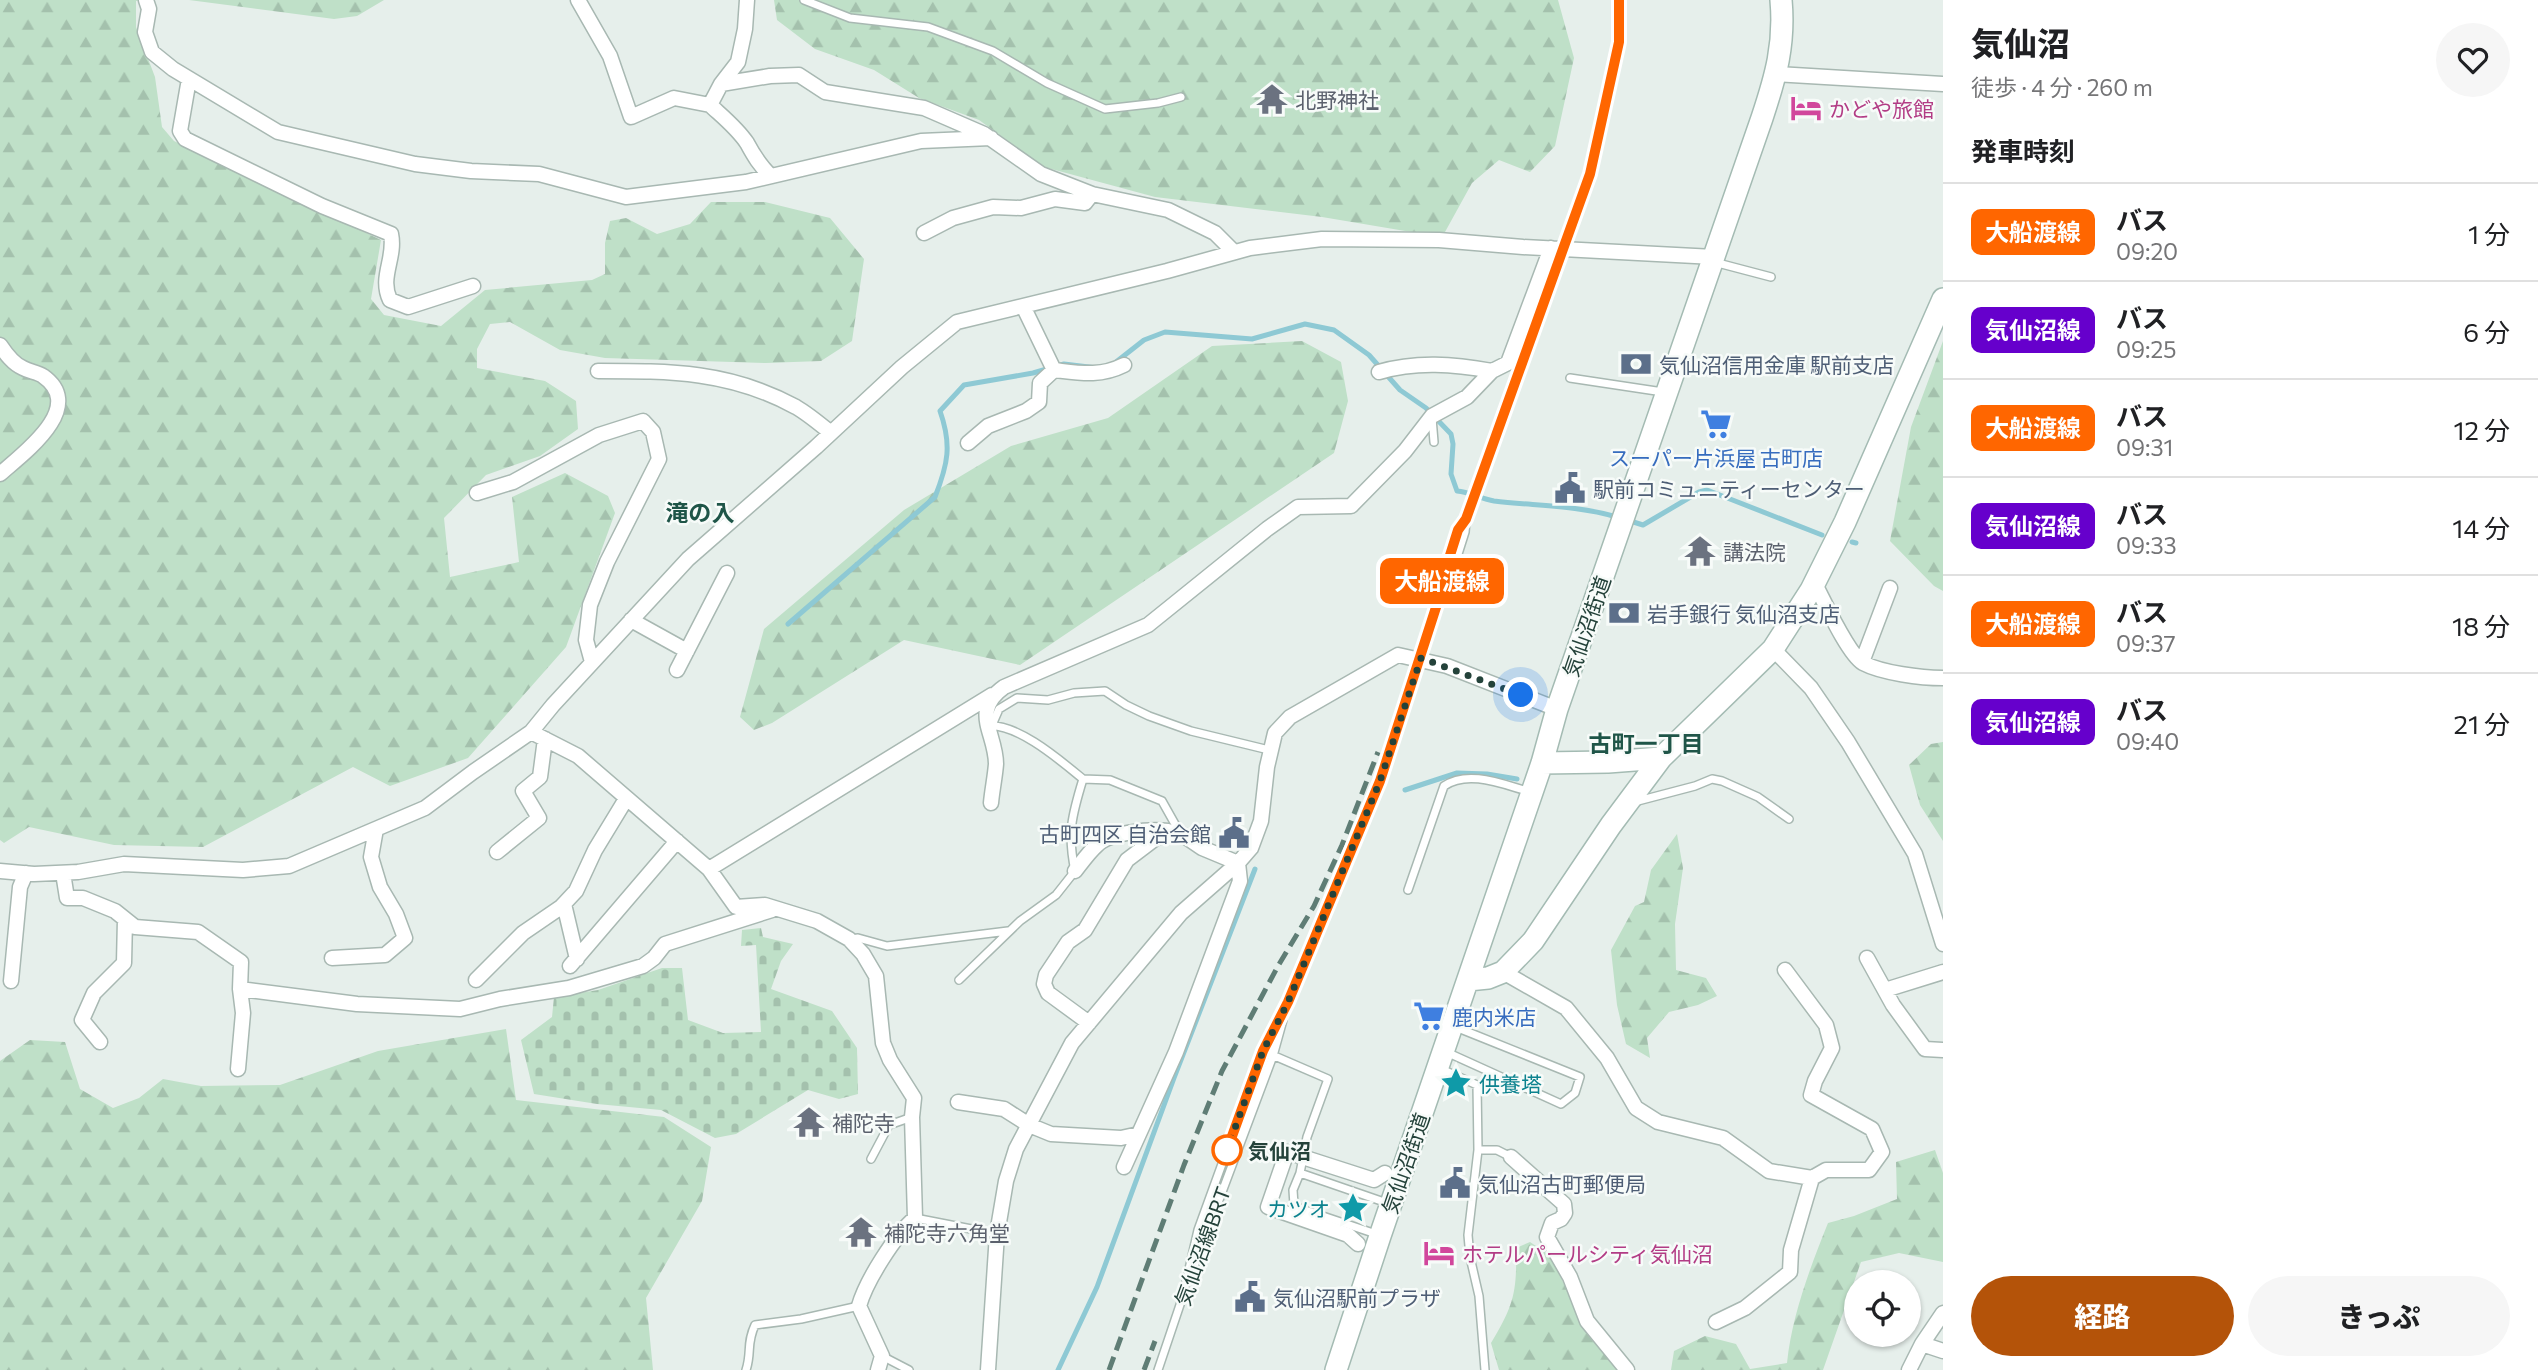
<!DOCTYPE html>
<html lang="ja">
<meta charset="utf-8">
<style>
body{margin:0;font-family:Commissioner,"Noto Sans JP",sans-serif;background:#f6f6f6;color:#202124;height:100vh;display:flex;flex-direction:column;font-size:26px;white-space:nowrap}
*{box-sizing:border-box;margin:0}
p{font-size:23px;color:#757577}
.icon{flex:none;width:38px;height:38px;fill:none;stroke:currentColor;stroke-width:2;stroke-linecap:round;stroke-linejoin:round}
.map{position:relative;flex:1;overflow:hidden}
.panel{display:flex;flex-direction:column;background:#fff;width:595px}
.panel>*{flex:none}
.badge{padding:0 14px;border-radius:10px;font-size:24px;line-height:46px}
.controls{position:absolute;left:1844px;top:1270px;display:grid;gap:14px}
.controls a{display:grid;place-items:center;width:77px;height:77px;border-radius:50%;background:#fff;box-shadow:0 2px 5px #0004;font-size:35px}
.you{position:absolute;width:35px;height:35px;margin:-18px;border:5px solid #fff;border-radius:50%;background:#1a73e8;box-shadow:0 0 0 10px #1a73e833}
.map>.badge{position:absolute;translate:-50% -50%;box-shadow:0 0 0 4px #fff}
h2{padding:0 28px;font-size:26px;line-height:63px}
.round{display:grid;place-items:center;flex:none;width:74px;height:74px;border-radius:37px;background:#f6f6f6}
.head{display:flex;align-items:center;justify-content:space-between;height:119px;padding:0 28px}
h1{font-size:33px;font-weight:800;line-height:52px}
.cta{display:flex;gap:14px;margin-top:auto;padding:14px 28px}
.cta a{flex:1;height:80px;border-radius:42px;background:#b45309;color:#fff;font-size:28px;font-weight:800;line-height:80px;text-align:center}
.cta a+a{background:#f6f6f6;color:#202124}
ul{padding:0;list-style:none}
li{display:flex;align-items:center;gap:21px;height:98px;padding:0 28px;border-top:2px solid #e0e0e0}
li div{flex:1}
li b{display:block;font-size:26px}
li em{font-style:normal}
li .badge{min-width:77px;font-weight:700;text-align:center}
main{display:flex;flex:1;min-height:0}
.map>svg:first-child{display:block}
.forest{fill:url(#forest-firs)}
.cemetery{fill:url(#cemetery-stones)}
.lines{fill:none;stroke-linecap:round;stroke-linejoin:round}
.stream{stroke:#8ec9d4;stroke-width:5}
.lane-casing{stroke:#a8b8b2;stroke-width:10}
.street-casing{stroke:#a8b8b2;stroke-width:17}
.secondary-casing{stroke:#a4bbb3;stroke-width:24}
.lane{stroke:#fff;stroke-width:7}
.street{stroke:#fff;stroke-width:14}
.secondary{stroke:#fff;stroke-width:21}
.rail{stroke:#5f7d75;stroke-width:5;stroke-dasharray:14 7;stroke-linecap:butt}
.line-casing{stroke:#fff;stroke-width:16}
.line{stroke:#f60;stroke-width:10}
.walk{stroke:#24423a;stroke-width:7;stroke-dasharray:0 12.6}
.stop-dot{fill:#fff;stroke:#f60;stroke-width:3.5}
.labels{text-anchor:middle;dominant-baseline:central;stroke-width:5;stroke-linejoin:round;paint-order:stroke}
.worship-label{font-size:21px;fill:#5b616d;stroke:#f7fbf9;text-anchor:start}
.hotel-label{font-size:21px;fill:#b23c85;stroke:#f7fbf9;text-anchor:start}
.service-label{font-size:21px;fill:#4e5e75;stroke:#f7fbf9;text-anchor:start}
.shop-label{font-size:21px;fill:#366cbe;stroke:#f7fbf9}
.street-label{font-size:21px;fill:#24423a;stroke:#f7fbf9}
.culture-label{font-size:21px;fill:#0d838f;stroke:#f7fbf9;text-anchor:start}
.stop-label{font-size:21px;font-weight:bold;fill:#24423a;stroke:#f7fbf9;text-anchor:start}
.neighbourhood-label{font-size:23px;font-weight:bold;fill:#1f5548;stroke:#f7fbf9}
</style>
<main>
<div class="map">
<svg width="1943" height="1370" viewBox="0 0 1943 1370">
<defs>
<pattern id="forest-firs" width="22" height="20" patternUnits="userSpaceOnUse" patternTransform="scale(1.75)"><rect width="22" height="20" fill="#bfe0c8"/><path d="M5 1l3.5 6h-7zM16 11l3.5 6h-7z" fill="#a4c1ad"/></pattern>
<pattern id="cemetery-stones" width="16" height="16" patternUnits="userSpaceOnUse" patternTransform="scale(1.75)"><rect width="16" height="16" fill="#bfe0c8"/><path d="M2 7V4a2 2 0 0 1 4 0v3zM10 15v-3a2 2 0 0 1 4 0v3z" fill="#a4c1ad"/></pattern>
</defs>
<rect width="100%" height="100%" fill="#e6efeb"/>
<path class="forest" d="M0 0H142L136 1V27L155 77 162 127 174 141 381 240 371 299 384 315 441 326 485 290 592 280 605 274V243L610 221 626 218 657 234 690 224 711 202H765L830 218 864 259 852 341 821 361 766 363 605 358 560 350 510 322 490 324 477 349V368L545 381 576 401 578 429 540 456 486 475 444 518 450 577 519 562 512 497 565 473 608 496 615 513 566 647 468 758 390 786 353 767 203 847 114 845 29 827 4 843 0 840Z
M189 0H384L357 16 334 19Z
M774 0H1558L1574 58 1555 146 1530 172 1499 160 1472 183 1445 232 1423 234 1322 217 1155 197 1044 167 979 120 919 98 874 70 815 49 777 20Z
M1302 341 1341 362 1348 401 1334 453 1020 665 904 640 772 723 754 730 740 717 764 629 904 510 1011 446 1108 418 1212 346Z
M1943 341V591L1934 586 1890 541 1911 427Z
M1943 742V841L1920 805 1909 765 1931 744Z
M1677 834 1683 868 1675 924 1676 970 1706 978 1717 996 1698 1005 1669 1012 1647 1038 1650 1058 1626 1044 1617 1005 1611 950 1635 906 1644 902 1651 870Z
M506 1029 516 1100 664 1117 711 1147 702 1201 646 1298 653 1370H0V1061L30 1040 65 1042 80 1089 113 1108 139 1098 163 1079 201 1086 280 1085 378 1051Z
M1935 1150 1943 1173V1262L1899 1253 1861 1262 1823 1370H1671L1674 1351 1705 1336 1736 1344 1750 1369 1787 1363C1792 1315 1810 1268 1828 1223L1854 1216 1897 1199 1896 1162Z
M1530 1242 1551 1256 1587 1334 1618 1370H1499L1491 1343C1514 1305 1517 1292 1516 1248Z"/>
<path class="cemetery" d="M761 928 763 937 793 944 781 961 771 989 832 1011 857 1048 858 1094 839 1099 808 1090 736 1134 715 1138 661 1110 597 1104 534 1094 521 1040 552 1017 554 997 598 990 662 968H682L688 1020 723 1033 761 1032 756 945 741 946 742 930Z"/>
<g class="lines">
<path class="stream" d="M1116 362 1144 340 1165 332 1252 339 1305 324 1334 330 1369 355 1400 390 1426 408 1451 434 1453 444 1451 474 1457 491C1470 492 1481 499 1494 501 1536 506 1576 505 1617 517
M1627 520 1643 525 1699 492 1707 490 1822 535
M1852 542 1856 543
M788 624 935 497C948 464 952 445 940 411L964 385 1033 373 1064 364 1097 368
M1405 790 1457 773 1487 774 1517 779
M1058 1370 1097 1287 1174 1078 1255 869"/>
<defs>
<path id="lane" d="M804 0 850 18 928 27 993 51 1047 83 1105 109 1158 103 1181 97
M1714 262 1771 277
M1570 378 1663 392
M1432 418 1434 442
M1439 598 1446 592 1465 532 1466 520
M992 725 999 709 1017 698 1048 700 1074 693 1105 691 1126 705 1149 716 1191 731 1269 750
M987 726C1016 722 1061 761 1083 779
M1634 802 1695 786 1712 779 1722 781 1758 797 1789 819
M1408 890 1444 786C1469 769 1504 785 1531 792
M851 939 858 938 887 946 1008 931
M959 980 1020 921 1056 895 1075 871C1067 833 1072 815 1083 779L1110 780 1162 801 1180 833
M1444 1051 1561 1104 1575 1093 1580 1077 1453 1026
M1270 1054 1328 1079 1307 1137 1300 1173
M1439 1068 1477 1085 1478 1150 1468 1235 1470 1257 1479 1296 1485 1370
M1478 1150H1497L1511 1157
M871 1159 889 1125 912 1117
M915 1218 997 1234
M1379 1235 1299 1208 1294 1205 1293 1190 1300 1173 1387 1203
M1192 1272 1273 1056 1283 1020
M1183 1295 1198 1230 1263 1051 1288 1002 1380 781 1439 598V590L1458 530 1466 519 1590 174 1619 42V0
M882 1356 909 1370
M746 1370C752 1352 746 1344 755 1325L801 1319 859 1306
M1158 1370 1184 1293"/>
<path id="street" d="M146 0 149 9 145 32 152 52 173 69 278 132 415 164 471 171 539 174 626 197 746 182 921 141 991 138
M578 0 610 56 631 117 674 98 710 105
M747 0 745 29 738 62 721 84 710 105C723 117 737 128 747 143 754 156 760 166 771 176
M1776 74 1943 84
M189 79 180 131 185 139 322 206 391 234C396 258 379 277 390 300L408 307 473 286
M721 84 770 76 799 75 825 92 924 108 984 134 1041 174 1092 194 1168 210 1215 233 1234 252
M924 233 953 218 993 207 1021 208 1055 199 1085 203 1092 194
M1023 306 1054 370C1080 373 1100 377 1124 365
M0 345C6 354 13 364 23 368 30 372 37 372 43 376 87 407 24 453 0 474
M598 371C671 371 730 371 796 407 808 414 820 424 831 433
M1379 372C1416 361 1454 364 1492 371
M968 443 988 426 1026 411 1039 402 1040 383 1054 370
M477 493 513 482 599 435 643 421 653 432 659 459 607 562 590 605 586 640 592 662
M1815 584C1824 601 1848 654 1863 663 1882 673 1921 678 1943 678
M631 620 687 651
M1773 649 1811 688 1848 742 1915 854 1943 944
M1862 662 1890 588
M677 670 727 573
M991 803C992 791 995 777 996 764 996 733 970 711 1004 687L1148 625 1267 529 1298 507 1351 506 1405 451 1432 416 1467 397 1492 371 1508 363 1551 248
M497 852 539 818 523 791 540 777 545 739
M709 869 992 695
M0 871 34 874 78 872 124 864 243 870 289 866 425 808 473 772 531 732
M1075 871C1082 862 1089 852 1097 845 1110 832 1150 829 1168 831
M63 873 67 898H83L115 911 135 927 198 932 241 962 240 989 243 1013 238 1069
M564 904 577 959
M332 958 385 955 405 938 396 914 380 887 371 857 376 829
M1867 958 1893 1005 1925 1049 1943 1050
M570 966 677 841
M1785 970 1826 1025 1832 1048 1815 1081 1811 1095 1872 1129 1882 1152 1869 1170H1826L1812 1178
M1503 972 1566 1008 1607 1058 1636 1108 1658 1122 1723 1138 1769 1171 1812 1178 1791 1250 1790 1272 1745 1308 1716 1322
M476 980 523 933 561 907 576 891 595 850 626 799
M11 981 20 887 26 873
M240 989 357 1004 460 1009 500 999 569 988 643 966 654 958 665 944 772 910
M1885 990 1943 972
M1089 1023 1048 993 1044 984 1046 975 1068 942 1085 930 1127 860 1156 838 1180 833 1202 848 1238 863 1240 881 1176 1052 1124 1167
M100 1042 82 1020 94 993 124 963 125 919
M958 1102 1004 1109 1029 1125 1051 1134 1121 1138 1139 1134
M1511 1157 1564 1204 1565 1213 1561 1219 1552 1223 1547 1237 1570 1277 1587 1321 1627 1370
M1358 1244 1348 1235 1268 1207 1287 1152 1374 1180 1385 1173
M1922 1344 1943 1313
M878 1370 882 1356 859 1306C866 1281 895 1235 915 1218L912 1117 914 1098 890 1060 883 1043 876 976 863 954 849 939 817 921 765 905 736 907 709 869 578 756 531 732 553 705 688 559 816 447 902 367 957 322 1167 271 1250 248 1322 239 1439 240 1523 247 1714 257
M988 1370 997 1234 1006 1181 1016 1149 1072 1043 1181 913 1238 863 1251 848 1261 821 1267 767 1275 733 1290 717 1398 655 1447 666 1557 709
M1909 1370 1922 1344 1943 1351"/>
<path id="secondary" d="M1542 763 1608 762 1661 758 1773 649 1811 590 1845 522 1943 299
M1468 980 1488 978 1503 972 1533 941 1611 825 1661 758
M1336 1370 1380 1236 1542 763 1557 709 1762 118C1776 76 1785 44 1781 0"/>
</defs>
<use href="#lane" class="lane-casing"/>
<use href="#street" class="street-casing"/>
<use href="#secondary" class="secondary-casing"/>
<use href="#lane" class="lane"/>
<use href="#street" class="street"/>
<use href="#secondary" class="secondary"/>
<path class="rail" d="M1109 1370 1184 1165 1222 1071 1278 966 1314 906 1342 845 1378 752
M1144 1370 1155 1341"/>
</g>
<g class="lines">
<defs>
<path id="line" d="M1227 1150 1263 1051 1288 1002 1380 781 1439 598V590L1458 530 1466 519 1590 174 1619 42V0"/>
</defs>
<use href="#line" class="line-casing"/>
<use href="#line" class="line"/>
<path class="walk" d="M1227 1150 1263 1051 1288 1002 1380 781 1421 658 1521 695"/>
</g>
<defs>
<symbol id="temple-bare" viewBox="-9 -9 18 18"><path d="M0-6L5-2H3V0L6.5 2.5H4V6H1.5V3h-3V6H-4V2.5H-6.5L-3 0V-2H-5Z" fill="#6b7280" stroke="#f7fbf9" stroke-width="2.5" paint-order="stroke"/></symbol>
<symbol id="hotel-bare" viewBox="-9 -9 18 18"><path d="M-6-4.5h1.5V1H6V5H4.5V3h-9V5H-6ZM-4 0a1.8 1.8 0 1 1 3.6 0ZM.5 0V-2.5h3Q6-2.5 6 0Z" fill="#d1479c" stroke="#f7fbf9" stroke-width="2.5" paint-order="stroke"/></symbol>
<symbol id="bank-bare" viewBox="-9 -9 18 18"><path d="M-6-4H6V4H-6ZM0-2.3a2.3 2.3 0 1 0 0 4.6a2.3 2.3 0 1 0 0-4.6Z" fill="#5c6f8a" stroke="#f7fbf9" stroke-width="2.5" paint-order="stroke"/></symbol>
<symbol id="supermarket-bare" viewBox="-9 -9 18 18"><path d="M-6-5.5h2.5l.6 2H6L4.5 2H-2.5L-4.4-4H-6ZM-1.5 3.2a1.3 1.3 0 1 0 .1 0ZM3 3.2a1.3 1.3 0 1 0 .1 0Z" fill="#3f7fe0" stroke="#f7fbf9" stroke-width="2.5" paint-order="stroke"/></symbol>
<symbol id="civic-bare" viewBox="-9 -9 18 18"><path d="M-.6-6.5H3V-4.5H.6V-3L4-1V1h2V6H-6V1h2V-1L-.6-3ZM-1.2 2.5V6h2.4V2.5Z" fill="#5c6f8a" stroke="#f7fbf9" stroke-width="2.5" paint-order="stroke"/></symbol>
<symbol id="sight-bare" viewBox="-9 -9 18 18"><path d="M0-6L1.8-2.2L6-1.7L2.9 1.2L3.7 5.4L0 3.3L-3.7 5.4L-2.9 1.2L-6-1.7L-1.8-2.2Z" fill="#0f9aa8" stroke="#f7fbf9" stroke-width="2.5" paint-order="stroke"/></symbol>
</defs>
<g fill-rule="evenodd">
<use href="#temple-bare" x="1250" y="77" width="44" height="44"/>
<use href="#hotel-bare" x="1784" y="86" width="44" height="44"/>
<use href="#bank-bare" x="1614" y="342" width="44" height="44"/>
<use href="#supermarket-bare" x="1694" y="402" width="44" height="44"/>
<use href="#civic-bare" x="1548" y="466" width="44" height="44"/>
<use href="#temple-bare" x="1678" y="529" width="44" height="44"/>
<use href="#bank-bare" x="1602" y="591" width="44" height="44"/>
<use href="#civic-bare" x="1212" y="811" width="44" height="44"/>
<use href="#supermarket-bare" x="1407" y="994" width="44" height="44"/>
<use href="#sight-bare" x="1434" y="1061" width="44" height="44"/>
<use href="#temple-bare" x="787" y="1100" width="44" height="44"/>
<use href="#civic-bare" x="1433" y="1161" width="44" height="44"/>
<use href="#sight-bare" x="1331" y="1186" width="44" height="44"/>
<use href="#temple-bare" x="839" y="1210" width="44" height="44"/>
<use href="#hotel-bare" x="1417" y="1231" width="44" height="44"/>
<use href="#civic-bare" x="1228" y="1275" width="44" height="44"/>
</g>
<circle class="stop-dot" cx="1227" cy="1150" r="14"/>
<g class="labels">
<g class="worship-label">
<text x="1295" y="99">北野神社</text>
<text x="1723" y="551">講法院</text>
<text x="832" y="1122">補陀寺</text>
<text x="884" y="1232">補陀寺六角堂</text>
</g>
<g class="hotel-label">
<text x="1829" y="108">かどや旅館</text>
<text x="1462" y="1253">ホテルパールシティ気仙沼</text>
</g>
<g class="service-label">
<text x="1659" y="364">気仙沼信用金庫 駅前支店</text>
<text x="1593" y="488">駅前コミュニティーセンター</text>
<text x="1647" y="613">岩手銀行 気仙沼支店</text>
<text x="1211" y="833" text-anchor="end">古町四区 自治会館</text>
<text x="1478" y="1183">気仙沼古町郵便局</text>
<text x="1273" y="1297">気仙沼駅前プラザ</text>
</g>
<g class="shop-label">
<text x="1716" y="457">スーパー片浜屋 古町店</text>
<text x="1452" y="1016" text-anchor="start">鹿内米店</text>
</g>
<g class="street-label">
<text transform="translate(1586 626) rotate(-71)">気仙沼街道</text>
<text transform="translate(1405 1163) rotate(-71)">気仙沼街道</text>
<text transform="translate(1202 1246) rotate(-70)">気仙沼線BRT</text>
</g>
<g class="culture-label">
<text x="1479" y="1083">供養塔</text>
<text x="1330" y="1208" text-anchor="end">カツオ</text>
</g>
<g class="stop-label">
<text x="1248" y="1150">気仙沼</text>
</g>
<g class="neighbourhood-label">
<text x="700" y="512">滝の入</text>
<text x="1646" y="743">古町一丁目</text>
</g>
</g>
</svg>
<div class="controls">
<a><svg class="icon" aria-label="locate" viewBox="0 0 24 24"><circle cx="12" cy="12" r="6"/><path d="M12 2v4M12 18v4M2 12h4M18 12h4"/></svg></a>
</div>
<div class="you" style="left:1521px;top:695px"></div>
<b class="badge" style="left:1442px;top:581px;background:#f60;color:#fff">大船渡線</b>
</div>
<section class="panel">
<div class="head"><div><h1>気仙沼</h1><p>徒歩 · 4 分 · 260 m</p></div><a class="round"><svg class="icon" aria-label="heart" viewBox="0 0 24 24"><path d="M12 20l-8-8c-3-5 5-10 8-4 3-6 11-1 8 4z"/></svg></a></div>
<h2>発車時刻</h2>
<ul>
<li><span class="badge" style="background:#f60;color:#fff">大船渡線</span><div><b>バス</b><p>09:20</p></div><em>1 分</em></li>
<li><span class="badge" style="background:#60c;color:#fff">気仙沼線</span><div><b>バス</b><p>09:25</p></div><em>6 分</em></li>
<li><span class="badge" style="background:#f60;color:#fff">大船渡線</span><div><b>バス</b><p>09:31</p></div><em>12 分</em></li>
<li><span class="badge" style="background:#60c;color:#fff">気仙沼線</span><div><b>バス</b><p>09:33</p></div><em>14 分</em></li>
<li><span class="badge" style="background:#f60;color:#fff">大船渡線</span><div><b>バス</b><p>09:37</p></div><em>18 分</em></li>
<li><span class="badge" style="background:#60c;color:#fff">気仙沼線</span><div><b>バス</b><p>09:40</p></div><em>21 分</em></li>
</ul>
<div class="cta"><a>経路</a><a>きっぷ</a></div>
</section>
</main>
